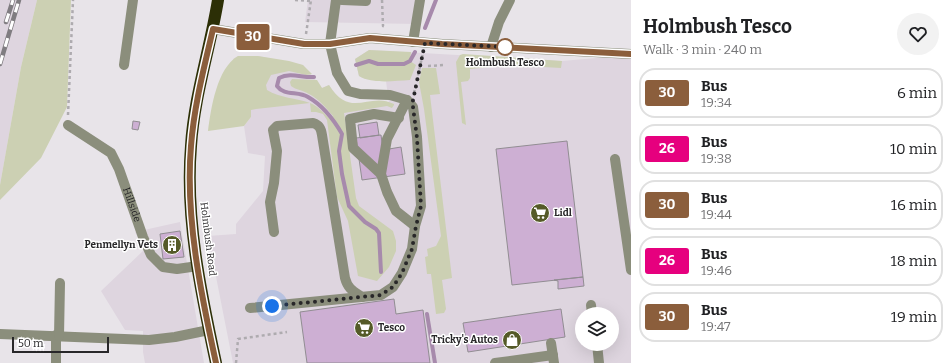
<!DOCTYPE html>
<meta charset="utf-8">
<style>
body{margin:0;font-family:Bitter,serif;background:#f2f2f2;color:#202124;height:100vh;display:flex;flex-direction:column;font-size:15px;white-space:nowrap}
*{box-sizing:border-box;margin:0}
p{font-size:13px;color:#757577}
.icon{flex:none;width:22px;height:22px;fill:none;stroke:currentColor;stroke-width:2;stroke-linecap:round;stroke-linejoin:round}
.map{position:relative;flex:1;overflow:hidden}
.details{display:flex;flex-direction:column;background:#fff;width:320px}
.details>*{flex:none}
.badge{padding:0 8px;border-radius:3px;font-size:14px;line-height:26px}
.buttons{position:absolute;left:575px;top:307px;display:grid;gap:8px}
.buttons a{display:grid;place-items:center;width:44px;height:44px;border-radius:50%;background:#fff;box-shadow:0 4px 16px #0002;font-size:20px}
.scale{position:absolute;left:12px;bottom:10px;width:97px;box-sizing:border-box;padding-left:4px;border:2px solid #282729;border-top:0;font-size:11px;line-height:14px;white-space:nowrap;color:#282729;-webkit-text-stroke:3px #fff;paint-order:stroke}
.you{position:absolute;width:20px;height:20px;margin:-10px;border:3px solid #fff;border-radius:50%;background:#1a73e8;box-shadow:0 0 0 6px #1a73e833}
.map>.badge{position:absolute;translate:-50% -50%;box-shadow:0 0 0 2px #fff}
.round{display:grid;place-items:center;flex:none;width:42px;height:42px;border-radius:21px;background:#f2f2f2}
.head{display:flex;align-items:center;justify-content:space-between;height:68px;padding:0 12px}
h1{font-size:19px;font-weight:700;line-height:30px}
ul{padding:0;list-style:none}
li{display:flex;align-items:center;gap:12px;height:50px;margin:0 8px 6px;padding:0 4px;border:2px solid #e0e0e0;border-radius:16px}
li div{flex:1}
li b{display:block;font-size:15px}
li em{font-style:normal}
li .badge{min-width:44px;font-weight:700;text-align:center}
main{display:flex;flex:1;min-height:0}
.map>svg:first-child{display:block}
.built{fill:#ded5df;fill-rule:evenodd}
.green{fill:#ccd0b3}
.lines{fill:none;stroke-linecap:round;stroke-linejoin:round}
.stream{stroke:#a78aac;stroke-width:4}
.building{fill:#cdafd3;stroke:#918d92}
.path{stroke:#aeabaf;stroke-width:2.5;stroke-dasharray:3 3;stroke-linecap:butt}
.minor{stroke:#8b8e7c;stroke-width:10}
.highway{stroke:#2c2f06;stroke-width:12}
.rail-casing{stroke:#807d81;stroke-width:4.5}
.rail{stroke:#fff;stroke-width:3;stroke-dasharray:9;stroke-linecap:butt}
.line-casing{stroke:#fff;stroke-width:9}
.line{stroke:#8b5e3c;stroke-width:6}
.walk{stroke:#282729;stroke-width:4;stroke-dasharray:0 7.2}
.stop-dot{fill:#fff;stroke:#8b5e3c;stroke-width:2}
.labels{text-anchor:middle;dominant-baseline:central;stroke-width:3;stroke-linejoin:round;paint-order:stroke}
.stop-label{font-size:10px;font-weight:bold;fill:#282729;stroke:#fff}
.street-label{font-size:10px;fill:#282729;stroke:#fff}
.poi-label{font-size:10px;font-weight:bold;fill:#282729;stroke:#fff;text-anchor:start}
</style>
<main>
<div class="map">
<svg width="631" height="363" viewBox="0 0 631 363">
<rect width="100%" height="100%" fill="#e8e4e9"/>
<path class="built" d="M0 0H37L21 67 0 185Z
M308 0H418L417 24 305 22Z
M369 50 562 61 631 55V363H233L208 236 236 234V224L263 191 265 156 248 153 244 126 251 117 233 59 238 56H258L303 65 322 88 329 85 344 108 389 104 386 81 365 79 359 76 355 59ZM582 314H612V344H582Z
M180 222 204 363H145L143 352V331L125 330 101 291 144 250 135 232Z"/>
<path class="green" d="M37 0H71L67 107 41 158 0 200V185L21 67Z
M369 50 411 52 410 61 416 65 410 80C394 81 372 84 359 76L355 59Z
M463 54 562 61 561 68 508 65 470 69V78L468 81 461 82 466 125 462 123 456 62 460 55Z
M238 56H258L289 61 303 65 312 74 306 75 289 71 271 75 266 85 267 90C280 98 296 98 310 103 318 106 324 113 330 119L333 116C326 108 319 99 309 94 303 90 296 90 291 86L290 82 292 79 317 80 322 88 329 85C351 120 369 91 394 104V105L392 108 387 106 344 113 356 198 359 206 393 231 396 241V251L389 267 377 281 358 276 348 221 337 197 327 120 323 114 316 112H311L310 103 256 109 251 110V117L244 126 208 131C211 108 217 68 238 56Z
M422 68H436L440 94 430 95 452 278 442 280 446 309 444 313 436 314 431 274H427L425 257 428 256 427 249 436 246 441 236 424 109 419 82Z"/>
<g class="lines">
<path class="stream" d="M425 28 436 0
M356 65 369 61 378 64H404L410 61 415 52
M314 77C302 78 291 72 279 78L277 86C284 96 298 91 308 97 322 105 334 120 342 134L339 151 342 174 349 206 365 222 376 229 379 233 381 272
M427 314 435 363"/>
</g>
<path class="building" d="M133 121 140 122 138 130 132 129Z
M377 122 379 135 360 138 358 125Z
M381 135 383 150 401 147 405 174 362 180 356 138Z
M567 141 583 277 512 285 496 149Z
M180 231 184 257 163 259 160 234Z
M583 277 584 286 558 289V281L554 280Z
M394 299 396 314 423 310 430 363H307L300 312Z
M561 309 565 337 468 352 463 323Z"/>
<g class="lines">
<path class="path" d="M295 0 311 1
M382 0 383 26 386 27
M306 34 311 0
M428 66 445 65
M414 93 423 53
M68 115 73 0
M236 363 238 339 287 332"/>
<g class="minor">
<path d="M342 0 366 1"/>
<path d="M213 29 304 44H330L370 38 442 44 631 54"/>
<path d="M413 42 420 0"/>
<path d="M491 47 499 22 510 0"/>
<path d="M124 65 133 0"/>
<path d="M407 100 387 139 381 174 387 192 396 211 415 226"/>
<path id="s1" d="M68 125 111 153 119 169 143 237 151 255 163 267 177 269 198 266"/>
<path d="M615 159 631 270"/>
<path d="M381 174 353 148 350 119 374 114 399 118"/>
<path d="M274 232 270 202 274 183 277 151 273 130 277 126 313 123C319 125 321 128 322 135L345 278C348 289 353 291 362 297"/>
<path d="M591 305 592 314"/>
<path d="M250 308 381 295 393 287 402 273 412 249 415 226 421 206 417 137 413 107 407 100 390 95 360 94 348 91 337 73 330 44 336 0"/>
<path d="M0 334 149 340 175 337 209 330"/>
<path d="M56 335V363"/>
<path d="M59 336 60 283"/>
<path d="M551 343 554 363"/>
<path d="M597 344 599 363"/>
<path d="M495 363 553 355"/>
</g>
<path class="highway" d="M216 363C201 293 185 218 191 146 194 97 210 49 218 0"/>
<defs>
<path id="rail" d="M6 22 13 0
M0 64 19 0"/>
</defs>
<use href="#rail" class="rail-casing"/>
<use href="#rail" class="rail"/>
</g>
<g class="lines">
<defs>
<path id="line" d="M216 363C201 294 185 217 191 146 194 106 204 68 213 29L304 44H330L370 38 442 44 631 54"/>
</defs>
<use href="#line" class="line-casing"/>
<use href="#line" class="line"/>
<path class="walk" d="M272 306 381 295 393 287 402 273 412 249 416 226 421 206 417 138 413 107 412 105 425 43 507 47H505"/>
</g>
<defs>
<symbol id="supermarket-disc" viewBox="-11 -11 22 22"><circle r="9.5" fill="#555a28" stroke="#fff"/><path d="M-6-5.5h2.5l.6 2H6L4.5 2H-2.5L-4.4-4H-6ZM-1.5 3.2a1.3 1.3 0 1 0 .1 0ZM3 3.2a1.3 1.3 0 1 0 .1 0Z" fill="#fff"/></symbol>
<symbol id="building-disc" viewBox="-11 -11 22 22"><circle r="9.5" fill="#555a28" stroke="#fff"/><path d="M-4-6H4V6H1V3H-1V6H-4ZM-2.5-4.3h1.7v1.8h-1.7ZM.8-4.3h1.7v1.8H.8ZM-2.5-1h1.7V.8h-1.7ZM.8-1h1.7V.8H.8Z" fill="#fff"/></symbol>
<symbol id="shop-disc" viewBox="-11 -11 22 22"><circle r="9.5" fill="#555a28" stroke="#fff"/><path d="M-5-2.5h2.3a2.7 3.5 0 0 1 5.4 0H5L5.5 6h-11ZM-1.5-2.5h3a1.5 2.3 0 0 0-3 0Z" fill="#fff"/></symbol>
</defs>
<g fill-rule="evenodd">
<use href="#supermarket-disc" x="529" y="202" width="22" height="22"/>
<use href="#building-disc" x="161" y="234" width="22" height="22"/>
<use href="#supermarket-disc" x="353" y="317" width="22" height="22"/>
<use href="#shop-disc" x="501" y="329" width="22" height="22"/>
</g>
<circle class="stop-dot" cx="505" cy="47" r="8"/>
<g class="labels">
<g class="stop-label">
<text x="505" y="63">Holmbush Tesco</text>
</g>
<g class="street-label">
<text stroke="none"><textPath href="#s1" startOffset="107">Hillside</textPath></text>
<text transform="translate(208 239) rotate(83)">Holmbush Road</text>
</g>
<g class="poi-label">
<text x="554" y="213">Lidl</text>
<text x="158" y="245" text-anchor="end">Penmellyn Vets</text>
<text x="378" y="328">Tesco</text>
<text x="498" y="340" text-anchor="end">Tricky's Autos</text>
</g>
</g>
</svg>
<div class="buttons">
<a><svg class="icon" aria-label="layers" viewBox="0 0 24 24"><path d="M12 4l9 5-9 5-9-5zM3 14l9 5 9-5"/></svg></a>
</div>
<div class="scale">50 m</div>
<div class="you" style="left:272px;top:306px"></div>
<b class="badge" style="left:253px;top:37px;background:#8b5e3c;color:#fff">30</b>
</div>
<section class="details">
<div class="head"><div><h1>Holmbush Tesco</h1><p>Walk · 3 min · 240 m</p></div><a class="round"><svg class="icon" aria-label="heart" viewBox="0 0 24 24"><path d="M12 20l-8-8c-3-5 5-10 8-4 3-6 11-1 8 4z"/></svg></a></div>
<ul>
<li><span class="badge" style="background:#8b5e3c;color:#fff">30</span><div><b>Bus</b><p>19:34</p></div><em>6 min</em></li>
<li><span class="badge" style="background:#e6007e;color:#fff">26</span><div><b>Bus</b><p>19:38</p></div><em>10 min</em></li>
<li><span class="badge" style="background:#8b5e3c;color:#fff">30</span><div><b>Bus</b><p>19:44</p></div><em>16 min</em></li>
<li><span class="badge" style="background:#e6007e;color:#fff">26</span><div><b>Bus</b><p>19:46</p></div><em>18 min</em></li>
<li><span class="badge" style="background:#8b5e3c;color:#fff">30</span><div><b>Bus</b><p>19:47</p></div><em>19 min</em></li>
</ul>
</section>
</main>
